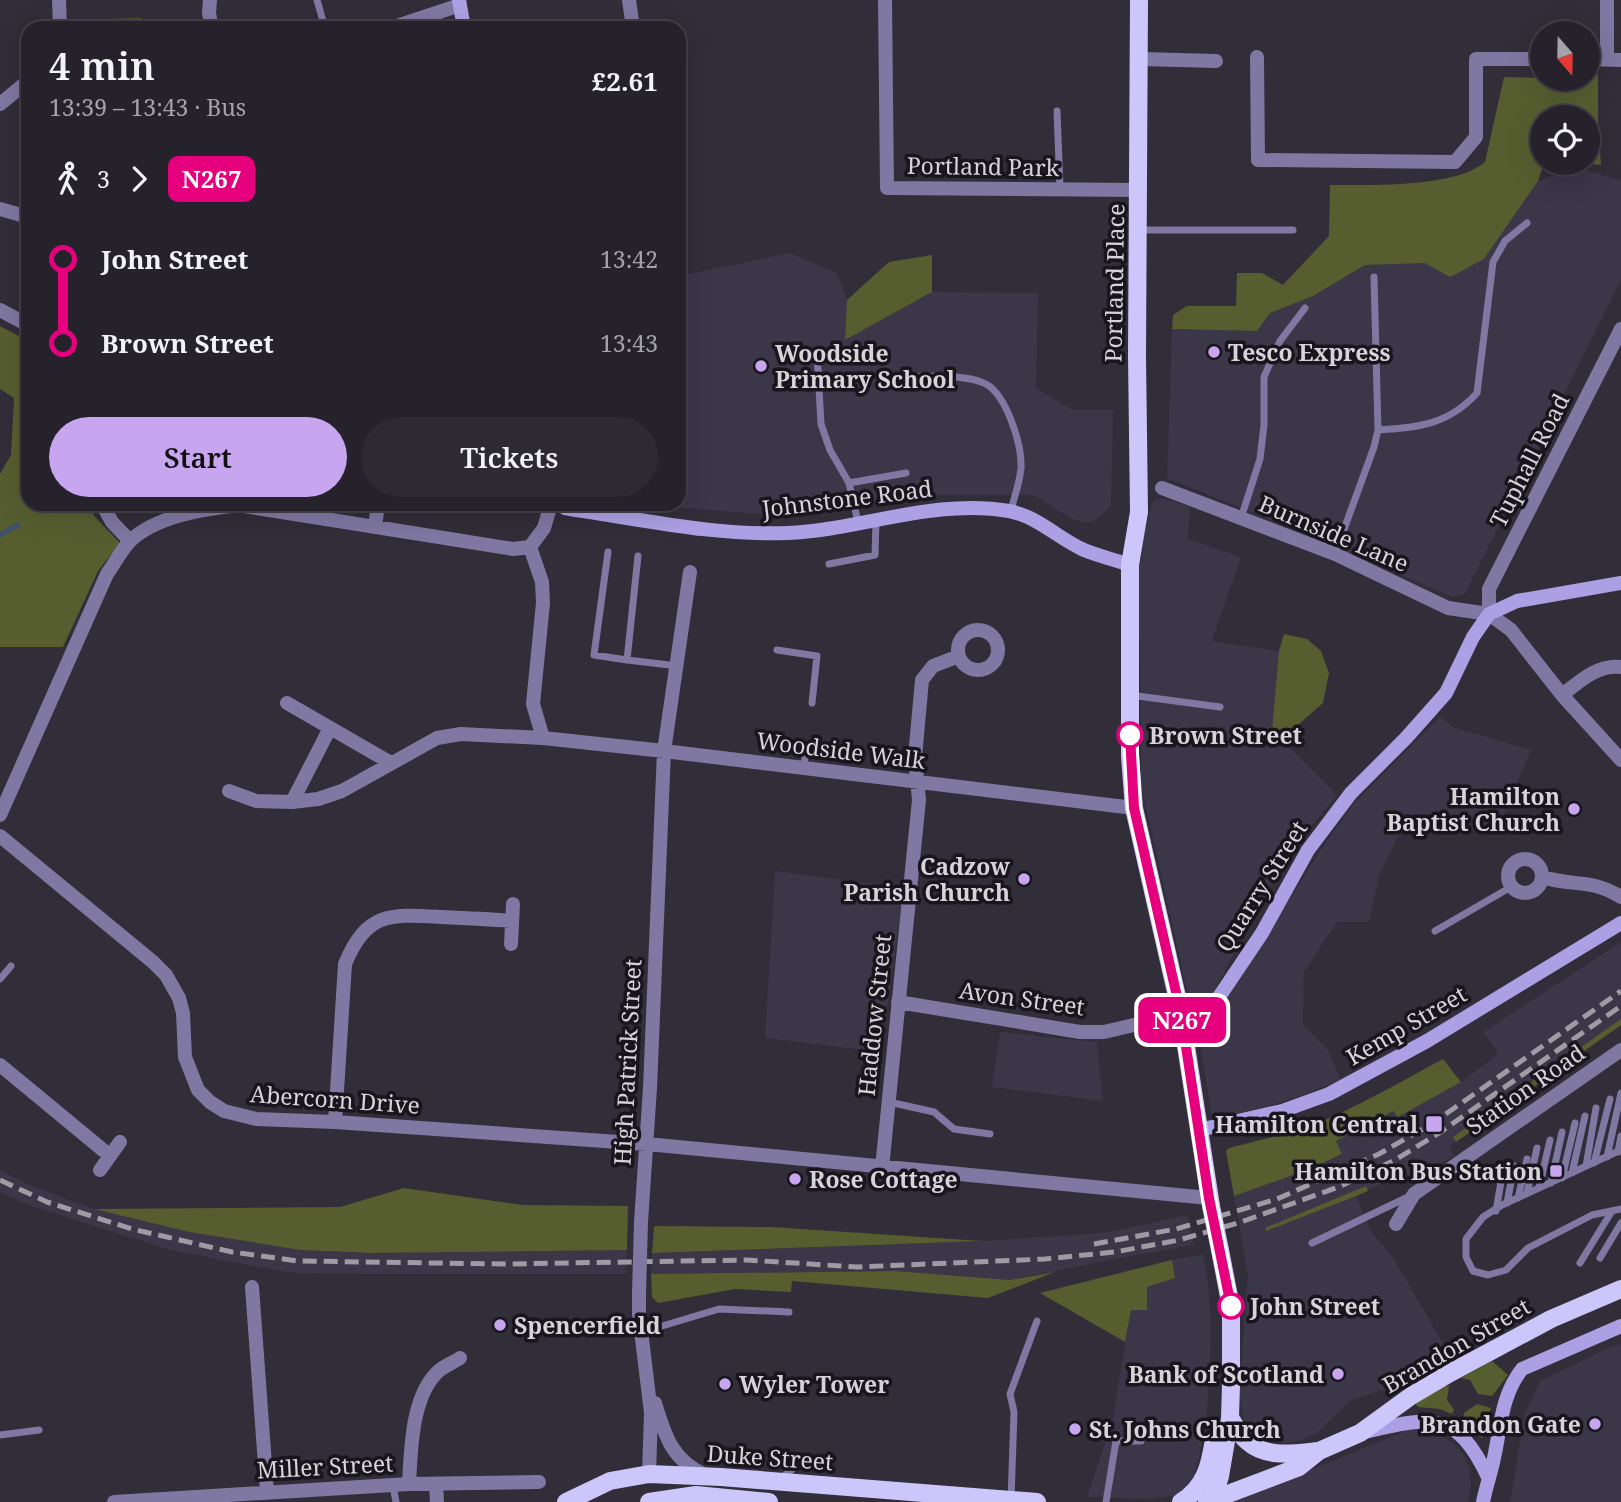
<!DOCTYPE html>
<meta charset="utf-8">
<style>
body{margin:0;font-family:"Noto Serif",serif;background:#2d2a33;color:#f1f3f6;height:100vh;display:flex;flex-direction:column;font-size:26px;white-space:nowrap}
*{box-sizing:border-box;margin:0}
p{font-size:23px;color:#a3a4a9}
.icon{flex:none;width:38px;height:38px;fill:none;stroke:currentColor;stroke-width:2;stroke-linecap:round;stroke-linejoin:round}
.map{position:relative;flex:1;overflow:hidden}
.drawer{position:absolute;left:21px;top:21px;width:665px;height:490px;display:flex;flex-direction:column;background:#25222b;border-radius:21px;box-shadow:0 7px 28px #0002,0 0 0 2px #423f47}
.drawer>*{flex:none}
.badge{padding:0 14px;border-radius:10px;font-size:24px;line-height:46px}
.needle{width:46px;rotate:160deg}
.buttons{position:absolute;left:1530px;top:21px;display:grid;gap:14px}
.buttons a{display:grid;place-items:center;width:70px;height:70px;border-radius:50%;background:#25222b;box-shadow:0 7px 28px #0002,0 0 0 2px #423f47;font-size:35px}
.map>.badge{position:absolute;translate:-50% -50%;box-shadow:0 0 0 4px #fff}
.legs{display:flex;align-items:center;gap:10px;height:77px;padding:0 28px;font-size:23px}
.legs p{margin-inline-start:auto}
.overview{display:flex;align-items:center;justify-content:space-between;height:119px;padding:0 28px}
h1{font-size:38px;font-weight:600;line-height:52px}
.button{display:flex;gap:14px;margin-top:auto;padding:14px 28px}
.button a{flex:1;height:80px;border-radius:42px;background:#c7a6ef;color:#111;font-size:28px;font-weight:600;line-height:80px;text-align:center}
.button a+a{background:#2d2a33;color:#f1f3f6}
ul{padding:0 28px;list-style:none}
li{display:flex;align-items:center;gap:24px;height:84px;font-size:26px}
li i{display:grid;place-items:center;width:10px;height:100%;margin:0 9px;background:currentColor}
li i::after{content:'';width:18px;height:18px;margin:-9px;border:5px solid;border-radius:50%;background:#25222b}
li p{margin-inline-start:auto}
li:first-child i{background:linear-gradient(#0000 50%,currentColor 0)}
li:last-child i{background:linear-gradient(currentColor 50%,#0000 0)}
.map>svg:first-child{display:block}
.built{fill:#3b3648}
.green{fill:#565e30}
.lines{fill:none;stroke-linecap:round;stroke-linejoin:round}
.stream{stroke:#404f6c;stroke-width:5}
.lane{stroke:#7e78a2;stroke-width:7}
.street{stroke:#7e78a2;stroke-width:14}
.secondary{stroke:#aba0e3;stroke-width:14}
.primary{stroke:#cdc6fa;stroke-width:18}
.rail{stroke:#9e9ba4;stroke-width:5;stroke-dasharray:14 7;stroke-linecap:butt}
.street-bridge{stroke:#7e78a2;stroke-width:14}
.primary-bridge{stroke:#cdc6fa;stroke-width:18}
.line-1-casing{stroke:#fff;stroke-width:16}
.line-1{stroke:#e6007e;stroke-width:10}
.poi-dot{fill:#c7a6ef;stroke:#18161c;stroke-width:2.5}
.stop-1-dot{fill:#fff;stroke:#e6007e;stroke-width:3.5}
.labels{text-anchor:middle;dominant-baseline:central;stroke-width:7;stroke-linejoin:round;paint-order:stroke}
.street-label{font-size:23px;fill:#d6d3db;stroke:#18161c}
.poi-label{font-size:23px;font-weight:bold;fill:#d6d3db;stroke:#18161c;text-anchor:start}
.stop-label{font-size:23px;font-weight:bold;fill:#d6d3db;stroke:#18161c;text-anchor:start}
</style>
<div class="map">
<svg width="1621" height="1502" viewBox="0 0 1621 1502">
<rect width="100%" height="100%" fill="#312d39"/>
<path class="built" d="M1578 167 1621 181V280L1465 594 1452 597 1306 534 1167 478 1172 329 1256 331 1270 313 1313 296 1365 265 1484 258 1538 181Z
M790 253 837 273 847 300 846 339 932 292 1038 293 1036 388 1073 410H1113L1111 506 1105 513 1093 521 1085 523 1070 518 1033 495H921L769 515 674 507 675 504H679V490L688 459 679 424V276Z
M1162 498 1190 507 1188 539 1241 557 1212 641 1279 651 1272 730 1337 795 1287 855 1212 995H1188L1141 785 1140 641 1133 607V586L1142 556 1145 531 1153 502Z
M1440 717 1453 727 1531 750 1498 829 1438 812 1406 820 1379 876 1369 922H1337L1304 972 1303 1024 1328 1050 1341 1080 1298 1097 1220 1120 1212 1116 1196 1019 1203 1012 1223 1004 1318 854 1353 804Z
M775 871 904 888 881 1052 765 1038Z
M1621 942V1025L1449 1146 1454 1156 1412 1180 1406 1172 1356 1196 1371 1231 1392 1256 1453 1360 1400 1388 1376 1392 1351 1400 1318 1432 1300 1441 1288 1443 1268 1440 1253 1431 1243 1419 1239 1391 1248 1274 1234 1196 1310 1169 1341 1155 1336 1141 1393 1110 1398 1117 1461 1082 1498 1054 1483 1032Z
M1000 1032 1097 1042 1103 1101 992 1087Z
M0 1170 31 1186 94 1209 189 1232 300 1250 372 1253 627 1250 626 1274H355L295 1273 257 1267 170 1250 31 1206 0 1192Z
M1188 1215 1194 1245 1126 1257 1010 1280 895 1271 651 1274 652 1253 982 1241 1104 1233Z
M1203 1254 1208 1281 1211 1322 1210 1371 1207 1411 1199 1458 1191 1484 1176 1496 1148 1499 1087 1497 1112 1422 1131 1309 1146 1287 1174 1278 1172 1260Z
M1621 1344V1502H1510L1524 1415 1540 1381 1607 1348Z
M1408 1430H1427L1442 1436 1455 1444 1465 1457 1470 1470 1471 1489 1468 1502H1231Z"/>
<path class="green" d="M141 18 142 28H70L69 20Z
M1598 75V123L1601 165 1580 163H1587V117H1542V163H1544L1538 181 1484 259 1450 277 1425 263 1365 265 1313 296 1270 313 1257 331 1172 329 1173 315 1187 306H1236L1237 273H1262L1283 285 1329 236 1330 185C1369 185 1455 188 1485 162L1504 77 1587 79V76Z
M932 255V292L845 340 847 300 889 262Z
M0 326 28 341V504H88L95 517 120 543 98 571 63 647H0V474L11 455 14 398 0 389Z
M1284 634 1307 639 1321 651 1329 673 1323 703 1282 739 1272 730 1279 651Z
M1621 1019V1025L1456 1142 1453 1137Z
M1443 1059 1461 1082 1398 1117 1393 1111 1336 1141 1342 1154 1310 1169 1234 1196 1226 1151 1229 1148C1259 1140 1289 1134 1318 1123 1361 1105 1402 1081 1443 1059Z
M1366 1186 1368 1191 1356 1196 1266 1231 1265 1228Z
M404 1188 522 1205 628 1206 627 1250 372 1253 300 1250 189 1232 94 1209 340 1207Z
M654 1226 772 1227 982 1241 652 1253Z
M1172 1260 1175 1278 1147 1287V1310H1131L1125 1342 1040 1293Z
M895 1271 1010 1280 1055 1272 988 1298 792 1281 791 1292 735 1289 658 1303 652 1297 651 1274Z
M1492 1361 1508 1375 1492 1396 1478 1394 1470 1380 1461 1378Z
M1446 1386H1449L1447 1400 1454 1410 1452 1414 1440 1409 1418 1407 1415 1403Z
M1477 1404 1491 1408 1486 1431 1482 1438 1470 1432 1462 1422 1464 1413Z"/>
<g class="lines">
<path class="stream" d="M0 535 18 525"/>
<path class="lane" d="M317 0 325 28
M1057 111 1060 189
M1139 230H1293
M817 353 821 424 830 450 849 483 858 522
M921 376C940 377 969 375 986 384 1007 396 1022 445 1021 468 1020 482 1014 497 1011 511
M1378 430C1419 427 1448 425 1477 393L1493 262 1505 241 1527 223
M849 483 906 473
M1241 518 1260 459 1264 425V377L1280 341 1305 308
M608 552 594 655 627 660
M1335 554 1374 447 1378 430 1374 277
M638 556 627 660 678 666
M829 564 875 555 876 520
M777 650 817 656 812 703
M1130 695 1220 707
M804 767 806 748
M1435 931 1511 887
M0 979 11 966
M889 1102 934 1112 954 1129 990 1134
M1621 1150 1502 1205 1483 1217 1466 1239V1257L1473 1271 1488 1275 1506 1270 1528 1248 1592 1215 1621 1209
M1618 1152 1621 1136
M1607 1157 1621 1093
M1594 1163 1610 1099
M1586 1166 1596 1108
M1572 1173 1585 1116
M1562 1178 1575 1123
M1551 1183 1562 1132
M1539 1188 1550 1140
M1527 1193 1537 1148
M1518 1198 1527 1159
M1507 1203 1514 1166
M1496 1211 1503 1170
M1312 1243 1410 1196
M1600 1258 1621 1223
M1580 1263 1612 1211
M642 1332 719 1309 789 1312
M0 1435 39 1430
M780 1479 794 1468
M393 1486 396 1502
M1011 1500 1014 1412 1010 1394 1037 1321
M1106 1502 1116 1441H1141"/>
<path class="street" d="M59 0 60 28
M210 0 209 13 212 28
M629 0 633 28
M885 0 887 188 1139 190
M1607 0V59
M391 28 460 5
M1257 57 1258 160 1455 162 1476 137V59H1542
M1140 59 1216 61
M1587 59 1621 60
M0 104 28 81
M0 209 28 217
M0 310 28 325
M1162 488 1335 554 1448 608 1489 614
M102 504 112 522 130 541
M375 527 378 504
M530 547 542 582 543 603 533 704 543 738
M530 547 544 528 551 504
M1489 614V589L1621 329
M1489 614 1511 630 1562 695 1621 760
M958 650a20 20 0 1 1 40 0a20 20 0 1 1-40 0Z
M1562 695C1580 681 1598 664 1621 667
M287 703 391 763
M229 791 256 801 292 802 318 799 342 791 437 738 461 734 543 738 664 751 1134 808
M292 802 330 728
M0 815 107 574C114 564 121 551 129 542 155 516 204 509 238 505L513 549 530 547
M0 836 153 962 166 975 179 998 183 1013 185 1057 198 1090 210 1102 224 1111 256 1119 335 1122 647 1144 1209 1198
M1508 876a17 17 0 1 1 34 0a17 17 0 1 1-34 0Z
M1543 877C1573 887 1591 878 1621 897
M511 944 513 904
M898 1002 1080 1032H1104L1181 1014
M0 1065 109 1155
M335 1122 345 964C367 911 391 914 441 917 465 918 488 919 512 921
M882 1168 919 800 915 757 922 680 933 666 959 656
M100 1170 120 1142
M641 1222 650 1088 664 751 690 572
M1396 1224 1414 1194 1621 1050
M252 1287 267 1492
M639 1293V1314L651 1413 649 1474
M655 1403C665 1436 672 1460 705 1475
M409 1484C411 1450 411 1393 441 1369 447 1365 454 1362 460 1358
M436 1484 437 1502
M114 1502 409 1484 539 1482"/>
<path class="secondary" d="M459 0 464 28
M560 504 565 508 576 510C645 520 717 536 787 533 861 530 934 498 1009 511 1037 516 1059 539 1084 550 1099 556 1115 560 1130 565
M1181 1014 1217 1000 1262 933 1308 850 1351 793 1406 738 1446 693 1473 637 1489 614 1517 601 1621 583
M1199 1130 1282 1111 1329 1094 1427 1041 1621 923
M1364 1432C1430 1417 1456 1409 1488 1477
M1483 1502C1486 1487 1491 1473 1494 1458 1501 1426 1501 1396 1522 1369L1621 1326"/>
<path class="primary" d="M1139 0 1137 356 1139 512 1130 565V756L1134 808 1181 1014 1211 1206
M1230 1418C1235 1425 1240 1435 1247 1441 1266 1459 1296 1453 1319 1451
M566 1502 610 1481 649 1474 721 1477 1037 1502
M649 1502 696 1495 769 1502
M1181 1502C1205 1488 1210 1465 1214 1439
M1207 1502 1299 1467 1319 1451 1360 1433 1411 1396 1450 1373 1551 1319 1621 1289
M1212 1502 1220 1476 1230 1418 1231 1385V1307L1220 1250"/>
<path class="rail" d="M0 1180 47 1202 132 1229 232 1252 298 1261 506 1264 747 1260 857 1267 1045 1259 1115 1252 1179 1240 1241 1222 1341 1186 1395 1160 1439 1133 1621 1006
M1094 1244 1176 1229 1277 1199 1379 1154 1433 1123 1621 991"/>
<path class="street-bridge" d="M639 1293 641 1222"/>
<path class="primary-bridge" d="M1211 1206 1220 1250"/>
</g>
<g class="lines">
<defs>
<path id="line-1" d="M1130 735 1134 808 1181 1014 1209 1198 1231 1306"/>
</defs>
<use href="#line-1" class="line-1-casing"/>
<use href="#line-1" class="line-1"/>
</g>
<g class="poi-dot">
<circle cx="1214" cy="352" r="7"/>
<circle cx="761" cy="366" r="7"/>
<circle cx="1574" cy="809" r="7"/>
<circle cx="1024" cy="879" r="7"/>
<rect x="1425" y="1115" width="18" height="18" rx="3.5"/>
<rect x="1549" y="1164" width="14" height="14" rx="3.5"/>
<circle cx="795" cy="1179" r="7"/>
<circle cx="500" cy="1325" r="7"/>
<circle cx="1338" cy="1374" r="7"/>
<circle cx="725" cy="1384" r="7"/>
<circle cx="1595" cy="1424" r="7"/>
<circle cx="1075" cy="1429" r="7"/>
</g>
<g class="stop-1-dot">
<circle cx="1130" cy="735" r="12"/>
<circle cx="1231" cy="1306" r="12"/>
</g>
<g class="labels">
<g class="street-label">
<text transform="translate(983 166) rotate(1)">Portland Park</text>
<text transform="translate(1114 283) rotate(-89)">Portland Place</text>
<text transform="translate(1529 460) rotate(-63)">Tuphall Road</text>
<text transform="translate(847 498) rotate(-7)">Johnstone Road</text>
<text transform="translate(1334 533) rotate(23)">Burnside Lane</text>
<text transform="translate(841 750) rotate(7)">Woodside Walk</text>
<text transform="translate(1261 886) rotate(-58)">Quarry Street</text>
<text transform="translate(1022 998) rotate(8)">Avon Street</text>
<text transform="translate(874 1015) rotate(-84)">Haddow Street</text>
<text transform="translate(1406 1025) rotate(-30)">Kemp Street</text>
<text transform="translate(627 1062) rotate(-87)">High Patrick Street</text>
<text transform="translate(1525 1089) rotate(-35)">Station Road</text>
<text transform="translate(335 1099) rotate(4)">Abercorn Drive</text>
<text transform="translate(1456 1345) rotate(-30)">Brandon Street</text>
<text transform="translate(770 1457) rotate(4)">Duke Street</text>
<text transform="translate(325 1466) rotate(-3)">Miller Street</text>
</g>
<g class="poi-label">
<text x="1228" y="352">Tesco Express</text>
<text x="775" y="353">Woodside<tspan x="775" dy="26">Primary School</tspan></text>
<text x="1560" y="796" text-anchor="end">Hamilton<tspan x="1560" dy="26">Baptist Church</tspan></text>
<text x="1010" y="866" text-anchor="end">Cadzow<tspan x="1010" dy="26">Parish Church</tspan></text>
<text x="1418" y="1124" text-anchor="end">Hamilton Central</text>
<text x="1542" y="1171" text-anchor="end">Hamilton Bus Station</text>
<text x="809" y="1179">Rose Cottage</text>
<text x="514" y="1325">Spencerfield</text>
<text x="1324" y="1374" text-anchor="end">Bank of Scotland</text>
<text x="739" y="1384">Wyler Tower</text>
<text x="1581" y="1424" text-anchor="end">Brandon Gate</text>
<text x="1089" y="1429">St. Johns Church</text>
</g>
<g class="stop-label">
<text x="1149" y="735">Brown Street</text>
<text x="1250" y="1306">John Street</text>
</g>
</g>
</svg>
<div class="buttons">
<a><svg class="needle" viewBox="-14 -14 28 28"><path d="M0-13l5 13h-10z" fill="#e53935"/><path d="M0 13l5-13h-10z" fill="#a3a4a9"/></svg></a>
<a><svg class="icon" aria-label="locate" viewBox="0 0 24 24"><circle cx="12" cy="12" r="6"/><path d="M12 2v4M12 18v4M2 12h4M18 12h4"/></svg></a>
</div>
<b class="badge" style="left:1182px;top:1020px;background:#e6007e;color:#fff">N267</b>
<section class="drawer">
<div class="overview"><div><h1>4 min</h1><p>13:39 – 13:43 · Bus</p></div><b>£2.61</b></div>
<div class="legs"><svg class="icon" aria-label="walk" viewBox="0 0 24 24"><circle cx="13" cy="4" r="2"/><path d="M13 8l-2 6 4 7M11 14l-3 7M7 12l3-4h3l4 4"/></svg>3<svg class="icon" aria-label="forward" viewBox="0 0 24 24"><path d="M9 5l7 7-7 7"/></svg><b class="badge" style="background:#e6007e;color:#fff">N267</b></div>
<ul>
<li><i style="color:#e6007e"></i><b>John Street</b><p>13:42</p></li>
<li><i style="color:#e6007e"></i><b>Brown Street</b><p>13:43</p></li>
</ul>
<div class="button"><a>Start</a><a>Tickets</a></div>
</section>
</div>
